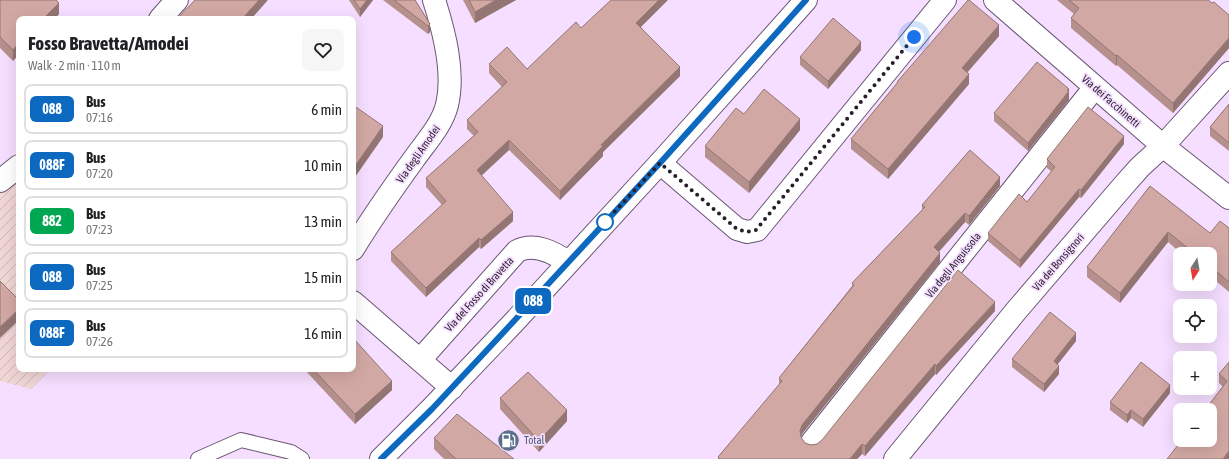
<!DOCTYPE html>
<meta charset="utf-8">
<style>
body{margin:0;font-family:"Asap Condensed",sans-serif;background:#f6f6f6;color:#202124;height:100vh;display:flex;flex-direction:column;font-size:15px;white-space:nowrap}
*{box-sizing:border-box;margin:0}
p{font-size:13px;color:#757577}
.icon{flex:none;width:22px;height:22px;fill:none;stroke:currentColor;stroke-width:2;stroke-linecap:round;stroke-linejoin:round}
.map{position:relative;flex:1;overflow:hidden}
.panel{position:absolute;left:16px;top:16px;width:340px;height:356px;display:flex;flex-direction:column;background:#fff;border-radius:8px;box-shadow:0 4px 16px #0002}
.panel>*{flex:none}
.badge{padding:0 8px;border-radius:6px;font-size:14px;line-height:26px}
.needle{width:26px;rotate:191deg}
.buttons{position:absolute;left:1173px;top:247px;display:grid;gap:8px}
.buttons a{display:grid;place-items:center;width:44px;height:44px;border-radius:8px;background:#fff;box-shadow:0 4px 16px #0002;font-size:20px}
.you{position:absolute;width:20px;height:20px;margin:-10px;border:3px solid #fff;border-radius:50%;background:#1a73e8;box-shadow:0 0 0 6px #1a73e833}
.map>.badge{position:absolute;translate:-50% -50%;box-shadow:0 0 0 2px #fff}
.round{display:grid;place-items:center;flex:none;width:42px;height:42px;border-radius:8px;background:#f6f6f6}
.summary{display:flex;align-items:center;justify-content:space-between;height:68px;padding:0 12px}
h1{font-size:19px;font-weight:700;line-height:30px}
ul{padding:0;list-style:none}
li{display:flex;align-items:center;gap:12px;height:50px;margin:0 8px 6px;padding:0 4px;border:2px solid #e0e0e0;border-radius:8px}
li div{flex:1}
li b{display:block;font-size:15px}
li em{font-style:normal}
li .badge{min-width:44px;font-weight:700;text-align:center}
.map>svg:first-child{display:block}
.industrial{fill:url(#industrial-furrows)}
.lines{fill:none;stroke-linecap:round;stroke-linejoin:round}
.service-casing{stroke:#6a5672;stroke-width:16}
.minor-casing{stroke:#6a5672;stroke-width:24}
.secondary-casing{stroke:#6a5672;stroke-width:24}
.service{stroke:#fff;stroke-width:14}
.minor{stroke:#fff;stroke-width:22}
.secondary{stroke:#fff;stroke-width:22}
.wall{fill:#b5908d}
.shaded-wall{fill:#937673}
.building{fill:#d2a8a4;stroke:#937673}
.line-casing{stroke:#fff;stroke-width:9}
.line{stroke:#0c69bf;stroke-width:6}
.walk{stroke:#281f2b;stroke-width:4;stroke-dasharray:0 7.2}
.stop-dot{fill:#fff;stroke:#0c69bf;stroke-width:2}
.labels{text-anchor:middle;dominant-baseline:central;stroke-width:3.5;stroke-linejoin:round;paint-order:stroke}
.street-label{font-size:11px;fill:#281f2b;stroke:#f5deff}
.service-label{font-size:11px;fill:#4e5e75;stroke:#f5deff;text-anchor:start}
</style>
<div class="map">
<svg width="1229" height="459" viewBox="0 0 1229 459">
<defs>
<pattern id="industrial-furrows" width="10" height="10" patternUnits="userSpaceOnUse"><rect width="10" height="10" fill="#f1d6d6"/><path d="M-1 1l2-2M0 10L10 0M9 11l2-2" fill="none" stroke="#cfb7b8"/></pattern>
</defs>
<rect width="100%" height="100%" fill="#f5deff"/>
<path class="industrial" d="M19 174V369H51L31 389 0 381V191Z"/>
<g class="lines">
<defs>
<path id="service" d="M198 459 241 440 291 452 302 459"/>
<path id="minor" d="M995 0 1163 146 1229 198
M160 19 177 0
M660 163 737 229 747 232 757 230 945 0
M0 181 19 166
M353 249C372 218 393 188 414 159 426 142 442 125 447 105 455 72 444 31 434 0
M353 302 452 388
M420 360 517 251C534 242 553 252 568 262
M812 442 1095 87
M895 459 1016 311 1124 185 1140 167 1163 146 1229 73"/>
<path id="secondary" d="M381 459 431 409 515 321 660 163 806 0"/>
</defs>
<use href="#service" class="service-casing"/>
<use href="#minor" class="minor-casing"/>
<use href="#secondary" class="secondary-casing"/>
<use href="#service" class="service"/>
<use href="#minor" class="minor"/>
<use href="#secondary" class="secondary"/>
</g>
<path class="wall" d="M0 0 59 14 54 19H19V54L13 61 0 48Z
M349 0H373L360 17Z
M383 0H415L430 24V32L428 34Z
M463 0H516L475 23Z
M1057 0H1109L1212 3 1229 15V48L1173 113 1117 65 1116 66 1071 28V18L1074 14Z
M641 27 680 76 603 152V156L560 200 509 150 481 175 513 221 481 249 479 247 426 297 391 261V252L442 205 426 187V178L474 136 467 129V120L502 87 489 73V64L527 69 581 28Z
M999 36 967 73 969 84 888 179 851 149V139L897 83V82Z
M861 50 828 89 800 65V57Z
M1069 89V100L1028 151 994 121V113Z
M1229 104V151L1210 136V127Z
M744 114 800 130 749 193 705 157V146Z
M1124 144 1081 198 1079 197 1020 268 988 241V233L1027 202 1052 172 1047 168V159Z
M1000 186 969 225 965 222 939 252 940 262 802 434 801 438 805 443 811 445 817 444 995 311 936 375 935 374 865 456 862 454 857 459H718V457L779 385V378L852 286V283L922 210V205Z
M1150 186 1210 233 1229 228V292L1210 276V254H1182L1168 242 1120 303 1087 277V267Z
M1076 341 1057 365 1059 374 1044 392 1012 367V359Z
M1229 362V459L1223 387 1219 383V374Z
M304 369H353L392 390 355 424Z
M1170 393 1143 427 1131 418 1127 423 1110 410V402Z
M500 398 567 421 539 452 500 409Z
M434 438 514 459H444L434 449Z"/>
<path class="shaded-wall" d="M259 0H268L251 19H242Z
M367 0H373L360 17V9Z
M496 0H516L475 23V12Z
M659 0H668L636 32V23Z
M59 3V14L54 19H43Z
M430 24V32L428 34V26Z
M999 25V36L962 78V68Z
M1229 38V48L1173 113V103Z
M861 42V50L828 89V81Z
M19 43V54L13 61V50Z
M1117 55V65L1116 66V56Z
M680 67V76L603 152V156L560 200V191L601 145Z
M969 74V84L888 179V169Z
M1069 89V100L1028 151V143Z
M800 119V130L749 193V182Z
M383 126V137L353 180V169Z
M1124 136V144L1081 198V190Z
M509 140V150L477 180V170Z
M1000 177V186L969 225V216Z
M1079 189V197L1020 268V260Z
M513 212V221L481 249V240Z
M965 213V222L934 257V247Z
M1168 232V242L1120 303V293Z
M479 238V247L426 297V288Z
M940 253V262L802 434 800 441V431L802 425Z
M995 302V311L936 375V366Z
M19 309V320L0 338V327Z
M1076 333V341L1054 369V361Z
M935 364V374L865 456V446Z
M1059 366V374L1044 392V384Z
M392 381V390L355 424V414Z
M1170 385V393L1143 427V419Z
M567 410V421L539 452V441Z
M1131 410V418L1127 423V415Z
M862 444V454L857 459H850Z
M1229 451V459H1223Z"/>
<path class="building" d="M0 0H56L59 3 43 19H19V43L13 50 0 37Z
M195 0H259L242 19H177Z
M354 0H367L360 9Z
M394 0H415L430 24 428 26Z
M469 0H496L475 12Z
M611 0H659L636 23 680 67 601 145 603 146 560 191 509 140 477 170 513 212 481 240 479 238 426 288 391 252 446 201 426 178 478 132 467 120 507 82 489 64 507 47 527 69 576 22 581 28Z
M968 0H969L999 25 962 68 969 74 888 169 851 139 898 82H897Z
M1069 0H1208L1212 3 1214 2 1229 15V38L1173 103 1117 55 1116 56 1071 18 1079 8Z
M833 18 861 42 828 81 800 57Z
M1037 62 1069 89 1067 90 1069 91 1028 143 994 113Z
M764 89 800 119 749 182 705 146 736 108 744 114Z
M1229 104V143L1210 127Z
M353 105 383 126 353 169Z
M1088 107 1124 136 1081 190 1079 189 1020 260 988 233 1019 194 1027 202 1054 168 1055 167 1047 159Z
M970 150 1000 177 969 216 965 213 934 247 940 253 802 425 800 431 801 437 805 443 811 445 817 444 822 440 958 270 995 302 936 366 935 364 865 446 862 444 850 459H720L718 457 782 381 779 378 854 285 852 283 925 207 922 205Z
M1150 186 1210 233 1220 221 1229 228V282L1210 266V254H1195L1168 232 1120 293 1087 267Z
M0 281 19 300V309L0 327Z
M1050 312 1076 333 1054 361 1059 366 1044 384 1012 359Z
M353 338 392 381 355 414 313 369H353Z
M1141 362 1170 385 1143 419 1131 410 1127 415 1110 402Z
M1229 362V451L1223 459H1167L1182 440H1210V410H1205L1227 381 1219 374Z
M528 372 567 410 539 441 500 398Z
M457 414 514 459H456L434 438Z"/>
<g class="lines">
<defs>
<path id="line" d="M381 459 432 409 514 321 660 163 806 0"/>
</defs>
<use href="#line" class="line-casing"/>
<use href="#line" class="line"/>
<path class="walk" d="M605 222 660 163 737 229 747 232 756 230 914 37"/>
</g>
<defs>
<symbol id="fuel-disc" viewBox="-11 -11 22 22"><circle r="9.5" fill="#5c6f8a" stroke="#f5deff"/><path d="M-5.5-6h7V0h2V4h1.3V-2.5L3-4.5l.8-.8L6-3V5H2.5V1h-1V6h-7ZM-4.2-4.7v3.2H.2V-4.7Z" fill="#fff"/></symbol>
</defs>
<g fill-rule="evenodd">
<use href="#fuel-disc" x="496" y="428" width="25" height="25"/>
</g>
<circle class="stop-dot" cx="605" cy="222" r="8"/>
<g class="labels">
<g class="street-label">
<text transform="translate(1111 101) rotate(41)">Via dei Facchinetti</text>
<text transform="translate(418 154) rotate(-55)">Via degli Amodei</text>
<text transform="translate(1058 262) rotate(-49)">Via dei Bonsignori</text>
<text transform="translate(953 265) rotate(-51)">Via degli Anguissola</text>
<text transform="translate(479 294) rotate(-48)">Via del Fosso di Bravetta</text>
</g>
<g class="service-label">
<text x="524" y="440">Total</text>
</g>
</g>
</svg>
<div class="buttons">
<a><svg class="needle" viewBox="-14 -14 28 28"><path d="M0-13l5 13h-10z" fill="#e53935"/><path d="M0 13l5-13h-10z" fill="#757577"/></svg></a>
<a><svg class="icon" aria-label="locate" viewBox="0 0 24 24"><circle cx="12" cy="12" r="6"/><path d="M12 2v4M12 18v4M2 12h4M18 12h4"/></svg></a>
<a>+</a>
<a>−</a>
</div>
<div class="you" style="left:914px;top:37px"></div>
<b class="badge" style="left:533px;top:301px;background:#0c69bf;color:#fff">088</b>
<section class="panel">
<div class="summary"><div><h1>Fosso Bravetta/Amodei</h1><p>Walk · 2 min · 110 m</p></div><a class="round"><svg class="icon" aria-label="heart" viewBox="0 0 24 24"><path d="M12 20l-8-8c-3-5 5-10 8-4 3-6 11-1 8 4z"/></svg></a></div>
<ul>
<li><span class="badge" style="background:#0c69bf;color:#fff">088</span><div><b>Bus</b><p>07:16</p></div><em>6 min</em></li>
<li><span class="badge" style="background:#0c69bf;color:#fff">088F</span><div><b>Bus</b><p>07:20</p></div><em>10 min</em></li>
<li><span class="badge" style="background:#00a651;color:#fff">882</span><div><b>Bus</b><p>07:23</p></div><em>13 min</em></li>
<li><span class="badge" style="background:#0c69bf;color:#fff">088</span><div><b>Bus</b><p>07:25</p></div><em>15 min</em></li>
<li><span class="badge" style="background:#0c69bf;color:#fff">088F</span><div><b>Bus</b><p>07:26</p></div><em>16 min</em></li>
</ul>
</section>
</div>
